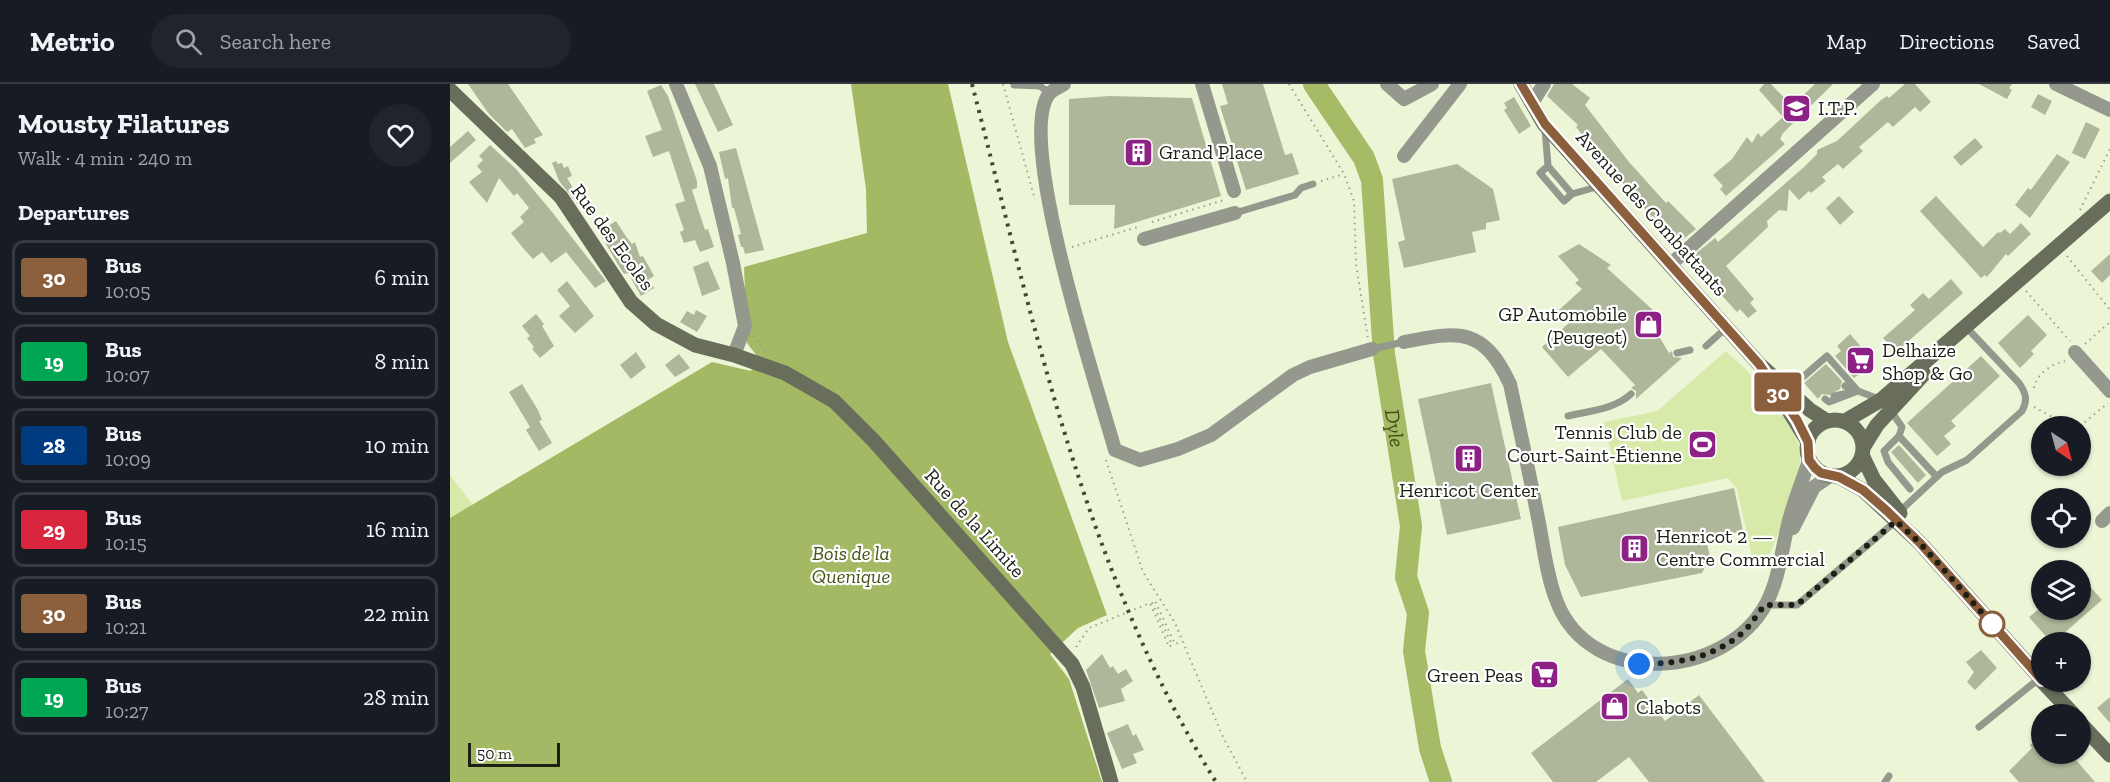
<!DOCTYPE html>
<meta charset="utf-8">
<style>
body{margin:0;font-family:"Zilla Slab",serif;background:#20242c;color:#f1f3f6;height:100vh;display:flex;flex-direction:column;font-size:22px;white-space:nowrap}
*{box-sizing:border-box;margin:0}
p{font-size:20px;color:#9ea1a6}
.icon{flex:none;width:33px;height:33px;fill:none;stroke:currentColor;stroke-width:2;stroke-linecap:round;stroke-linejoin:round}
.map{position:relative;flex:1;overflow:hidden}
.details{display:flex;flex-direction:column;background:#171b24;width:450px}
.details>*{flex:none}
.badge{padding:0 12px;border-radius:4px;font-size:21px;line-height:39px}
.needle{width:39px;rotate:144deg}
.fabs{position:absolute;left:1581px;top:332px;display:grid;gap:12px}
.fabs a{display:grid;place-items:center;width:60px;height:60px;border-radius:50%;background:#171b24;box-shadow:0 2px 4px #0004;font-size:30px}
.scale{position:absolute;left:18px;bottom:15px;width:92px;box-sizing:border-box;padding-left:6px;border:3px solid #1c1f14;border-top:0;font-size:16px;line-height:21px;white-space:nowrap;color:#1c1f14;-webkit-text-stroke:4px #fff;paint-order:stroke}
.you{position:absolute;width:30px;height:30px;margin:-15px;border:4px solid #fff;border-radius:50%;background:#1a73e8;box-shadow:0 0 0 9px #1a73e833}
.map>.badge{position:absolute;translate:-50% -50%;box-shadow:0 0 0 3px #fff}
h2{padding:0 18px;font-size:22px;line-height:54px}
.round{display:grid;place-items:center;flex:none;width:63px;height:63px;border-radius:32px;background:#20242c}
.headline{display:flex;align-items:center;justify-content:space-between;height:102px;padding:0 18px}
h1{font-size:28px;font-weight:700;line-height:45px}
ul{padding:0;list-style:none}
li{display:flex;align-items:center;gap:18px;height:75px;margin:0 12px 9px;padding:0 6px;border:3px solid #363941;border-radius:12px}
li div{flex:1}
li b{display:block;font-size:22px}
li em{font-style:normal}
li .badge{min-width:66px;font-weight:700;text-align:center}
header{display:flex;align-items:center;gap:36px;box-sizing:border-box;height:84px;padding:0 30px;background:#171b24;border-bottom:2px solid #363941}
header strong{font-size:28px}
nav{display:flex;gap:33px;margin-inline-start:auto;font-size:21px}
.search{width:420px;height:54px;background:#20242c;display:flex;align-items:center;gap:15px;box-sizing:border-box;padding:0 21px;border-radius:33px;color:#9ea1a6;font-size:22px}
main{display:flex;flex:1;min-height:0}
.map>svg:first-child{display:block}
.green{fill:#d8eaaa}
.forest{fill:#a3b963}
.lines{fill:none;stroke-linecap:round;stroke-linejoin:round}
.river{stroke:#a5bb66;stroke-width:22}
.building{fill:#aeb79a}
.path{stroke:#9aa28a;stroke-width:2;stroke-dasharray:1.5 4.5;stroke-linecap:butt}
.lane{stroke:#95988c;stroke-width:7}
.street{stroke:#95988c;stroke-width:14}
.secondary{stroke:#696e5c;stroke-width:15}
.rail{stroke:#434738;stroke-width:4;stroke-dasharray:3 6;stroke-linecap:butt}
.line-casing{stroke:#fff;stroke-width:14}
.line{stroke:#8b5e3c;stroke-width:9}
.walk{stroke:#1c1f14;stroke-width:6;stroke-dasharray:0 10.8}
.stop-dot{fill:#fff;stroke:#8b5e3c;stroke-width:3}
.labels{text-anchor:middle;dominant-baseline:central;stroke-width:4.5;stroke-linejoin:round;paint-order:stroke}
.poi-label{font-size:20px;fill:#1c1f14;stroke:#fff;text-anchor:start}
.street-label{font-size:20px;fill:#1c1f14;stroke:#fff}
.park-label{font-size:20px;font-style:italic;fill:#445214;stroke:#fff}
.water-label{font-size:21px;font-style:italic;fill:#445113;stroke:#fff}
</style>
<header>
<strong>Metrio</strong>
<div class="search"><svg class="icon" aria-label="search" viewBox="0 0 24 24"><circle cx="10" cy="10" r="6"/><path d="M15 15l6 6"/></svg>Search here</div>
<nav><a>Map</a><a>Directions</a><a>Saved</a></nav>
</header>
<main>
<section class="details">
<div class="headline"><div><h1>Mousty Filatures</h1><p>Walk · 4 min · 240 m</p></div><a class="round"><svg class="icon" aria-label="heart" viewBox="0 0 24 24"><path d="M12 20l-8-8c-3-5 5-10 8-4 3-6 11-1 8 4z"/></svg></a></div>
<h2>Departures</h2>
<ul>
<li><span class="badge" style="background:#8b5e3c;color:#fff">30</span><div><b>Bus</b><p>10:05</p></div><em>6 min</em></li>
<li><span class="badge" style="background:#00a651;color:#fff">19</span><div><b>Bus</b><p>10:07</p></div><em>8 min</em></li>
<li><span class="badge" style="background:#003b80;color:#fff">28</span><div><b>Bus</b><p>10:09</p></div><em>10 min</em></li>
<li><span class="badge" style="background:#d7263d;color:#fff">29</span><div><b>Bus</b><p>10:15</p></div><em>16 min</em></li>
<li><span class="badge" style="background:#8b5e3c;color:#fff">30</span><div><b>Bus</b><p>10:21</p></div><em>22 min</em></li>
<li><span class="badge" style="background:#00a651;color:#fff">19</span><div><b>Bus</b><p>10:27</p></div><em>28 min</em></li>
</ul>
</section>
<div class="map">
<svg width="1660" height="698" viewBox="0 0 1660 698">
<rect width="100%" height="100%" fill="#ecf6d7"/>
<path class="green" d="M1276 267C1301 290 1349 336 1350 372 1351 404 1331 440 1320 470L1302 473 1287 405 1278 394 1172 417 1154 338 1207 327Z
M0 391 23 421 0 434Z"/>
<path class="forest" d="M401 0H498L558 258 657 531 628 544 600 570 619 595 652 698H0V434L262 278 301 287 307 272 297 259 294 183 417 149 416 105Z"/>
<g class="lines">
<path class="river" id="s1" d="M864 0 914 74 922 96 934 270 961 442 956 493 968 529 964 567 980 664 991 698"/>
</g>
<path class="building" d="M18 0H58L93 51 84 55 86 59 75 64 62 45 57 48 39 30Z
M245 0H264L283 41 268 48Z
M772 0H813L835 71 842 69 849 90 796 106 770 22 778 20Z
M1104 0H1122L1140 14 1135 21 1179 78 1216 119 1218 117 1246 145 1226 161 1146 68 1126 43 1128 41 1097 12Z
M1314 0H1321L1342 22 1365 0H1383L1333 49 1330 55 1335 60 1276 112 1270 105 1273 102 1263 91 1282 75 1297 53 1302 59 1308 49 1311 53 1333 33 1309 6Z
M1455 0H1465L1481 18 1470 28 1465 23 1443 43 1438 38 1409 63 1413 67 1393 85 1388 80 1372 93 1376 97 1361 109 1359 107 1349 116 1339 105 1337 127 1329 126 1317 137 1318 143 1276 182 1304 215 1300 219 1307 227 1298 234 1290 225 1287 228 1240 177 1244 171 1265 154 1268 158 1354 83 1367 70V66L1387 57 1431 16 1437 12 1439 14Z
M1529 0H1562L1559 4 1562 6 1557 15Z
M211 1 218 12 247 97V104L242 106 255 146 258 145 264 163 250 168 245 156 234 159 230 148 234 146 225 120 235 117 219 67 203 73 195 52 212 46 197 7Z
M1588 10 1602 17 1595 31 1581 23Z
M659 12 742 14 771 112 664 145 665 121H619V15Z
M1064 13 1081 42 1069 50 1054 26 1057 24 1054 19Z
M1636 38 1650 45 1635 75 1622 69Z
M18 47 26 56 0 79V63Z
M1525 54 1533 63 1511 82 1503 73Z
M40 61 66 85 102 128 156 197 145 204 116 168 101 179 92 168 83 175 73 164 61 149 74 138 70 133 79 124 67 109 64 112 49 94 37 119 19 98 32 88 27 82 33 76 29 72Z
M286 64 314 166 295 170 293 163H291L288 151 291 150 284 124H282L278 94 275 95 269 68Z
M1607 70 1620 78 1580 134 1565 121 1578 104 1581 106Z
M106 77 108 80 112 79 114 84 118 82 122 92 117 94 133 121 130 123 109 97 102 79Z
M1007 80 1043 105 1050 136 1036 139V145L1022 148 1026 168 954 184 948 158 955 156 942 95Z
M1389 112 1404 128 1390 141 1376 124Z
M1486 112 1533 163 1548 148 1550 149 1555 145 1560 150 1571 139 1581 150 1558 172 1556 170 1537 193 1535 191 1531 194 1470 127Z
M166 137 177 154 182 160 185 158 190 173 193 172 204 192 199 195 204 204 191 212 178 189 174 190 167 179 149 148Z
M1129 160 1161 181 1157 184 1205 228 1198 234 1219 269 1222 267 1223 273 1232 274 1186 315V307L1181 304 1185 301 1151 265 1118 293 1092 263 1120 238 1109 226 1132 205 1125 199 1129 196 1108 172Z
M1660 170V191L1652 199 1641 187Z
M258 177 270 205 252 212 243 183Z
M1501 195 1513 209 1446 268 1433 254 1465 226 1460 221 1473 209 1479 215Z
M117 197 144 232 125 249 109 232 120 222 107 206Z
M246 226 257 232 247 248 230 238 237 227 244 231Z
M86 230 94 240 92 242 104 262 90 274 82 265 84 263 77 254 80 252 72 242Z
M1578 231 1597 251 1581 267 1584 270 1570 284 1548 259Z
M1400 250 1425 279 1404 294 1385 272 1391 267 1387 262Z
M186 268 196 283 181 295 170 281Z
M229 270 240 284 225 293 215 281Z
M1531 272 1550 292 1501 337 1506 342 1494 352 1501 360 1487 372 1457 339Z
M1376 280 1392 297 1390 305 1379 311 1372 310 1368 315 1354 299Z
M1041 299 1071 435 997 451 968 315Z
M72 300 88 326 92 336 89 337 102 359 89 367 76 346 80 343 59 308Z
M1449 361 1476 391 1468 399 1441 368Z
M1284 404 1293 447 1256 455 1260 473 1252 489 1131 513 1115 481 1108 443Z
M1630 491 1652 516 1604 558H1601L1579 533 1589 525H1630Z
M1531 566 1547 584 1525 606 1517 598 1524 588 1516 578Z
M652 570 660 584 663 582 668 590 676 585 683 597 671 605 675 617 649 624 636 586Z
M1178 595 1188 609 1192 606 1215 637 1249 611 1315 698H1199L1179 673 1146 698H1103L1081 669Z
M1660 613V639L1647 624Z
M678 640 683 652 686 650 694 666 683 670 687 679 672 685 657 649Z
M1592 650V669H1620L1645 698H1569L1559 687 1582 664 1580 661Z"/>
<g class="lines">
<path class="path" d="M553 0 585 116
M839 0 894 90 904 117 906 180 918 255
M871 97 894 90
M1630 126 1660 65
M702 138 774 116
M622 163 691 142
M1617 172 1660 226
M1576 207 1620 257
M303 252 317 269
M1635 260 1660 238
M1584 304C1587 289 1602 280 1615 277
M1584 323 1619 342
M1630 342 1658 319
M656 376 693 488 725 539 772 651 797 698
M626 563 639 544 700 519 719 563 722 561 702 518 705 517 725 560 732 557"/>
<path class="lane" d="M564 1 590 2 599 9
M1095 45 1098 82 1122 110 1150 102
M1098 82 1090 89 1114 117 1122 110
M785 129 845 111 851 104 863 100
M1256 262 1276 244
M922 265 954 258
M1227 269 1240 266
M1395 302 1407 307
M1338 306 1377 272 1408 307 1429 315
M1375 315 1379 318 1408 307 1384 312
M1441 327 1452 343 1449 352 1434 367 1438 378 1460 405
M1118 332C1140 327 1165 325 1181 310
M1449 352 1487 393
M1449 428 1492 388 1517 376 1572 327C1578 316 1576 309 1569 299L1517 244
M1315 521H1347L1446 437
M1529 643 1590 594
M1435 698 1439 692"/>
<path class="street" d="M226 0 260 82 283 179 295 242 284 271
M614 0C610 3 602 6 599 10 565 55 648 305 665 366L690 376 728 365 761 351 843 291 860 283 922 265
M752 0 784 107
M937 0 954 15 982 0
M1606 0 1660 26
M1082 19 1094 0
M954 72 1010 0
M694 155 785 129
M1221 180 1423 0
M954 258C1010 247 1033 243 1060 300 1070 346 1080 392 1089 439 1094 465 1097 493 1107 518 1141 605 1275 595 1316 520 1330 494 1332 461 1340 433 1345 414 1353 396 1359 376
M1625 268 1660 307
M1652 437 1660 429
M1343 444 1364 403 1380 392"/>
<path class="secondary" d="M1071 0 1094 40 1309 280 1360 326 1377 337
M0 6 111 113 181 218 206 240 245 261 284 271 335 289 384 317 424 357 622 580 633 603 661 698
M1322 299 1358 358
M1357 364a28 28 0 1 1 56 0a28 28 0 1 1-56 0Z
M1395 337 1431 316 1660 117
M1414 362 1427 341 1474 290
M1412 371 1424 396 1450 429
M1389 393 1413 406 1470 459 1592 596
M1592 597 1623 630
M1630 639 1660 671"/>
<path class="rail" d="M522 0C584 239 634 486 766 698"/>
</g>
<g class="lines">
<defs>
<path id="line" d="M1071 0 1095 40 1309 280 1347 336 1358 358 1359 376 1365 384 1371 389 1389 393 1413 406 1437 427 1470 459 1592 596"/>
</defs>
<use href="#line" class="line-casing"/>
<use href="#line" class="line"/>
<path class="walk" d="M1189 580C1225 580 1261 575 1291 550 1300 543 1307 530 1315 521H1347L1446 437 1470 459 1542 540"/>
</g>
<defs>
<symbol id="school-square" viewBox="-11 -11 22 22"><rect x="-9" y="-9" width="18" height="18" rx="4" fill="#8d2185" stroke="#fff"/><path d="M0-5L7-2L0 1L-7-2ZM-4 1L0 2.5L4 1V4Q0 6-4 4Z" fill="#fff"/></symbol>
<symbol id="building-square" viewBox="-11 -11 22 22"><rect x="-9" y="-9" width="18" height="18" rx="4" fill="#8d2185" stroke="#fff"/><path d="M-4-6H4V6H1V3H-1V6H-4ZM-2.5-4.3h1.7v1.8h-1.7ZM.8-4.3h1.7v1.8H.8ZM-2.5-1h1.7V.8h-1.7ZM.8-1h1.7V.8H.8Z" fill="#fff"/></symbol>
<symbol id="shop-square" viewBox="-11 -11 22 22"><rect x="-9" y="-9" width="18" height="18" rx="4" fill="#8d2185" stroke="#fff"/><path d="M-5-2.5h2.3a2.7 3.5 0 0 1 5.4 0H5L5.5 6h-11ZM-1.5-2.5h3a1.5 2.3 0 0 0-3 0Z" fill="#fff"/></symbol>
<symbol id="supermarket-square" viewBox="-11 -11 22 22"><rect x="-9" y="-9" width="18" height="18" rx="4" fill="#8d2185" stroke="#fff"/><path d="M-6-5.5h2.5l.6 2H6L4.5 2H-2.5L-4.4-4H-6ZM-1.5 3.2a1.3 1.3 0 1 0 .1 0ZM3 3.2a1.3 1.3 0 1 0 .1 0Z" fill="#fff"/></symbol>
<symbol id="stadium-square" viewBox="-11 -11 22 22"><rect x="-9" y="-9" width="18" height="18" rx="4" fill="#8d2185" stroke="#fff"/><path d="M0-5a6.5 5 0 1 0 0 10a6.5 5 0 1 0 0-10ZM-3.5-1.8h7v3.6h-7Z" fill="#fff"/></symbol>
</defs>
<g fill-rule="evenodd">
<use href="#school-square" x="1330" y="8" width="33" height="33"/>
<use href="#building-square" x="672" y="52" width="33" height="33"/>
<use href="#shop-square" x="1182" y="224" width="33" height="33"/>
<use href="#supermarket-square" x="1394" y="260" width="33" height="33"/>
<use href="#stadium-square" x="1236" y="344" width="33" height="33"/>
<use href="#building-square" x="1002" y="358" width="33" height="33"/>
<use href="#building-square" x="1168" y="448" width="33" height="33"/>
<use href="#supermarket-square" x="1078" y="574" width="33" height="33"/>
<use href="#shop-square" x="1148" y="606" width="33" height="33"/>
</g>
<circle class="stop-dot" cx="1542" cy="540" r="12"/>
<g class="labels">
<g class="poi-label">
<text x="1368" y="24">I.T.P.</text>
<text x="709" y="68">Grand Place</text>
<text x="1177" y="230" text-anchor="end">GP Automobile<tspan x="1177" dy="23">(Peugeot)</tspan></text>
<text x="1432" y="266">Delhaize<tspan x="1432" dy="23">Shop &amp; Go</tspan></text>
<text x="1232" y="348" text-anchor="end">Tennis Club de<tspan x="1232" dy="23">Court-Saint-Étienne</tspan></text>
<text x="1019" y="406" text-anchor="middle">Henricot Center</text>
<text x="1206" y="452">Henricot 2 —<tspan x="1206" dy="23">Centre Commercial</tspan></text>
<text x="1073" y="591" text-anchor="end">Green Peas</text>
<text x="1186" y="623">Clabots</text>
</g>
<g class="street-label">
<text transform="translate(1202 129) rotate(48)">Avenue des Combattants</text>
<text transform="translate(163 153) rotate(54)">Rue des Ecoles</text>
<text transform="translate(525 439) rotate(48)">Rue de la Limite</text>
</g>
<g class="park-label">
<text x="401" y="469">Bois de la<tspan x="401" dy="23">Quenique</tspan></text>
</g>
<g class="water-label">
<text stroke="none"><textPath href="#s1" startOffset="362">Dyle</textPath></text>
</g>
</g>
</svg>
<div class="fabs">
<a><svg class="needle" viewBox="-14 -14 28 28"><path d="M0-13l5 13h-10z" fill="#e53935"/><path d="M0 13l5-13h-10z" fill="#9ea1a6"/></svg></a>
<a><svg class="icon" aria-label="locate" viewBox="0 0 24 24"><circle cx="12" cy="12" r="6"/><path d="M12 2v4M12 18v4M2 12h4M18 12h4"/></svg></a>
<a><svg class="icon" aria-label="layers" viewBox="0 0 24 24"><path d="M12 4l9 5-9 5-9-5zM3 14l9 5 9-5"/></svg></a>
<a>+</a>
<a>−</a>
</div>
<div class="scale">50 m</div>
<div class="you" style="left:1189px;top:580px"></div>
<b class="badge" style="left:1328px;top:308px;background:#8b5e3c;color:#fff">30</b>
</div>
</main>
